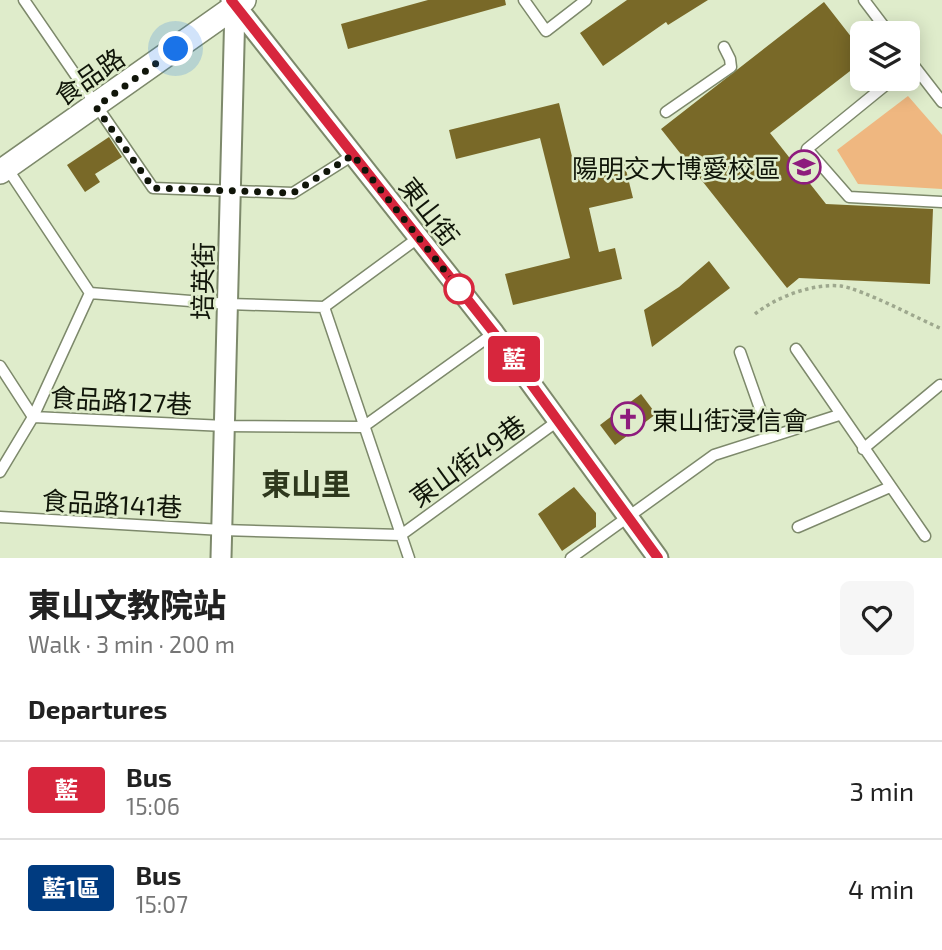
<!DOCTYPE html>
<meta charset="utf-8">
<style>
body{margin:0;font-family:"Exo 2","Noto Sans TC",sans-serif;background:#f6f6f6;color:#222;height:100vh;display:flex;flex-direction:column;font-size:26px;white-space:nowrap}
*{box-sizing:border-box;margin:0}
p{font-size:23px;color:#767676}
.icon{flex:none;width:38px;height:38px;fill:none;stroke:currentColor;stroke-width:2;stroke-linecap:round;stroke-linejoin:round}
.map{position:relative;height:558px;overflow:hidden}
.drawer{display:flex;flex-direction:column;background:#fff;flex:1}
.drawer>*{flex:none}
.badge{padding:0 14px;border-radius:5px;font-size:24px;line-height:46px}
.fabs{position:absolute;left:850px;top:21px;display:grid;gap:14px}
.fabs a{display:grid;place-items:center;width:70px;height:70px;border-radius:10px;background:#fff;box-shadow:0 4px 18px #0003;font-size:35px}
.you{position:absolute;width:35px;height:35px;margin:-18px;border:5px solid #fff;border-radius:50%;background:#1a73e8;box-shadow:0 0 0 10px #1a73e833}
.map>.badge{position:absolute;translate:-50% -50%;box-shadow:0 0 0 4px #fff}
h2{padding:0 28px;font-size:26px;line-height:63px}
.round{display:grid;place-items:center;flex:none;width:74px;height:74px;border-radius:10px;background:#f6f6f6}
.headline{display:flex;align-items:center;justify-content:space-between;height:119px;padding:0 28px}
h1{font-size:33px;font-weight:800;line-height:52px}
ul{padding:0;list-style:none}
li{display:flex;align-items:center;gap:21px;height:98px;padding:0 28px;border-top:2px solid #e0e0e0}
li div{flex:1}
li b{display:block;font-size:26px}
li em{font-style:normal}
li .badge{min-width:77px;font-weight:700;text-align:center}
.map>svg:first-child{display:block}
.green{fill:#efb780}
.building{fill:#796928}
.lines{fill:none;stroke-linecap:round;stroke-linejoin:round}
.service-casing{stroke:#7d896b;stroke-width:13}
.minor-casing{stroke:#7d896b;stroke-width:23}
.tertiary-casing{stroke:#7d896b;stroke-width:26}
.path{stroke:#9ea88e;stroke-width:3.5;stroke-dasharray:3.5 3.5;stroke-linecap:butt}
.service{stroke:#fff;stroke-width:10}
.minor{stroke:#fff;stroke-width:19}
.tertiary{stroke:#fff;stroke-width:23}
.line-casing{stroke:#fff;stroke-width:16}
.line{stroke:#d7263d;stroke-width:10}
.walk{stroke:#101509;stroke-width:7;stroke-dasharray:0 12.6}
.stop-dot{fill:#fff;stroke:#d7263d;stroke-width:3.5}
.labels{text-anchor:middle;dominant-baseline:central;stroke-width:5;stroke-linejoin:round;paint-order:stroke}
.street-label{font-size:26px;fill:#101509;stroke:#dfeccb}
.poi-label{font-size:26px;fill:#101509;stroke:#dfeccb;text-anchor:end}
.quarter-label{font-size:30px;font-weight:bold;fill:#2e381d;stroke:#dfeccb}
</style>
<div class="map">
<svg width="942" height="558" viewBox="0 0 942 558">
<rect width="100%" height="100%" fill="#dfeccb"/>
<path class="green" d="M908 96 942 135V189L858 184 837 150Z"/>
<path class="building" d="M428 0H505L506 5 348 49 341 24Z
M627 0H708L668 25 666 22 603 66 580 33Z
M824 2 863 52V61L770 133 826 204 933 209 930 284 799 278 787 288 661 129Z
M559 103 576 173 624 162 633 198 589 208 599 252 615 248 622 279 513 305 505 274 570 258 540 138 456 159 449 130Z
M109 137 122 157 95 174 100 182 85 192 67 165Z
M709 261 730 288 652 347 644 310 679 287Z
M641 394 656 414 615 445 600 425Z
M574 487 596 513V527L562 551 538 514Z"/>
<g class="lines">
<defs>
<path id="service" d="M24 0 153 188 293 193 353 155
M524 0 546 31 586 0
M864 0 889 33
M908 58 942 102
M893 79 807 149 849 197 942 202
M666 112 731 67 730 59 724 47
M7 168 90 293 228 304 324 307 409 558
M324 307 418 238
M796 349 925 536
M740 352 770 437
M0 366 33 417 225 426 363 427
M363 427 494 333
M863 449 940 385
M0 472 33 417 90 293
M0 517 222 530 401 535
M798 527 890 487
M401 535 559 420
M571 558 714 455 839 415"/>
<path id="minor" d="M231 0 494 333 658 558
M221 558 235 6"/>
<path id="tertiary" d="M0 172 244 0"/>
</defs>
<use href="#service" class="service-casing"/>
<use href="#minor" class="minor-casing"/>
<use href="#tertiary" class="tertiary-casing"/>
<path class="path" d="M755 314C776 297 813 283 841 286 862 289 919 319 942 329"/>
<use href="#service" class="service"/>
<use href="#minor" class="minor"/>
<use href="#tertiary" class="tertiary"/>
</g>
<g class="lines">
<defs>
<path id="line" d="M231 0 494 333 658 558"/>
</defs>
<use href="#line" class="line-casing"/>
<use href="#line" class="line"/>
<path class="walk" d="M176 49 96 107 153 188 293 193 353 155 464 295 459 289"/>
</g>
<defs>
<symbol id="university-ring" viewBox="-11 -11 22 22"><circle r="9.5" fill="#dfeccb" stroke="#8e1c7d" stroke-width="1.5"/><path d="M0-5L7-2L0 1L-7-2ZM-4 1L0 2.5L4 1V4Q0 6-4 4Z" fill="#8e1c7d"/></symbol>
<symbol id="church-ring" viewBox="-11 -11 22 22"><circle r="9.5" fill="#dfeccb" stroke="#8e1c7d" stroke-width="1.5"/><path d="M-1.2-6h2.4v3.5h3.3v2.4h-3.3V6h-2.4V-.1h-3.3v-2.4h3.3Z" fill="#8e1c7d"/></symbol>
</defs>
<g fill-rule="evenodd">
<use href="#university-ring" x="785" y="148" width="38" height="38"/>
<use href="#church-ring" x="609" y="400" width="38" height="38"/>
</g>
<circle class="stop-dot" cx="459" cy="289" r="14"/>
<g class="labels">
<g class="street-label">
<text transform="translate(89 76) rotate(-35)">食品路</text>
<text transform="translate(430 211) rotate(52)">東山街</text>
<text transform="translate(202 281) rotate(-89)">培英街</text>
<text transform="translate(121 400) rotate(3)">食品路127巷</text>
<text transform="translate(467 460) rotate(-36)">東山街49巷</text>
<text transform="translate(112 503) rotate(3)">食品路141巷</text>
</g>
<g class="poi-label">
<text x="780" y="167">陽明交大博愛校區</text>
<text x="652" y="419" text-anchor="start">東山街浸信會</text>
</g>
<g class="quarter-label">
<text x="306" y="483">東山里</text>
</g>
</g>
</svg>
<div class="fabs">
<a><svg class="icon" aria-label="layers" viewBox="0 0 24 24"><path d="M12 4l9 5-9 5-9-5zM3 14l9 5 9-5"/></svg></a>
</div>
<div class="you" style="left:176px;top:49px"></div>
<b class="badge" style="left:514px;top:359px;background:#d7263d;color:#fff">藍</b>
</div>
<section class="drawer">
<div class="headline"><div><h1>東山文教院站</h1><p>Walk · 3 min · 200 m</p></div><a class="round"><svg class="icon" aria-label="heart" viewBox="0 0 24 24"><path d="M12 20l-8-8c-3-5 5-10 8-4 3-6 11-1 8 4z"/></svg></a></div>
<h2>Departures</h2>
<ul>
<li><span class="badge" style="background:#d7263d;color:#fff">藍</span><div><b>Bus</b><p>15:06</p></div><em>3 min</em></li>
<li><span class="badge" style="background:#003b80;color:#fff">藍1區</span><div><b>Bus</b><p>15:07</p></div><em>4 min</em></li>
</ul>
</section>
